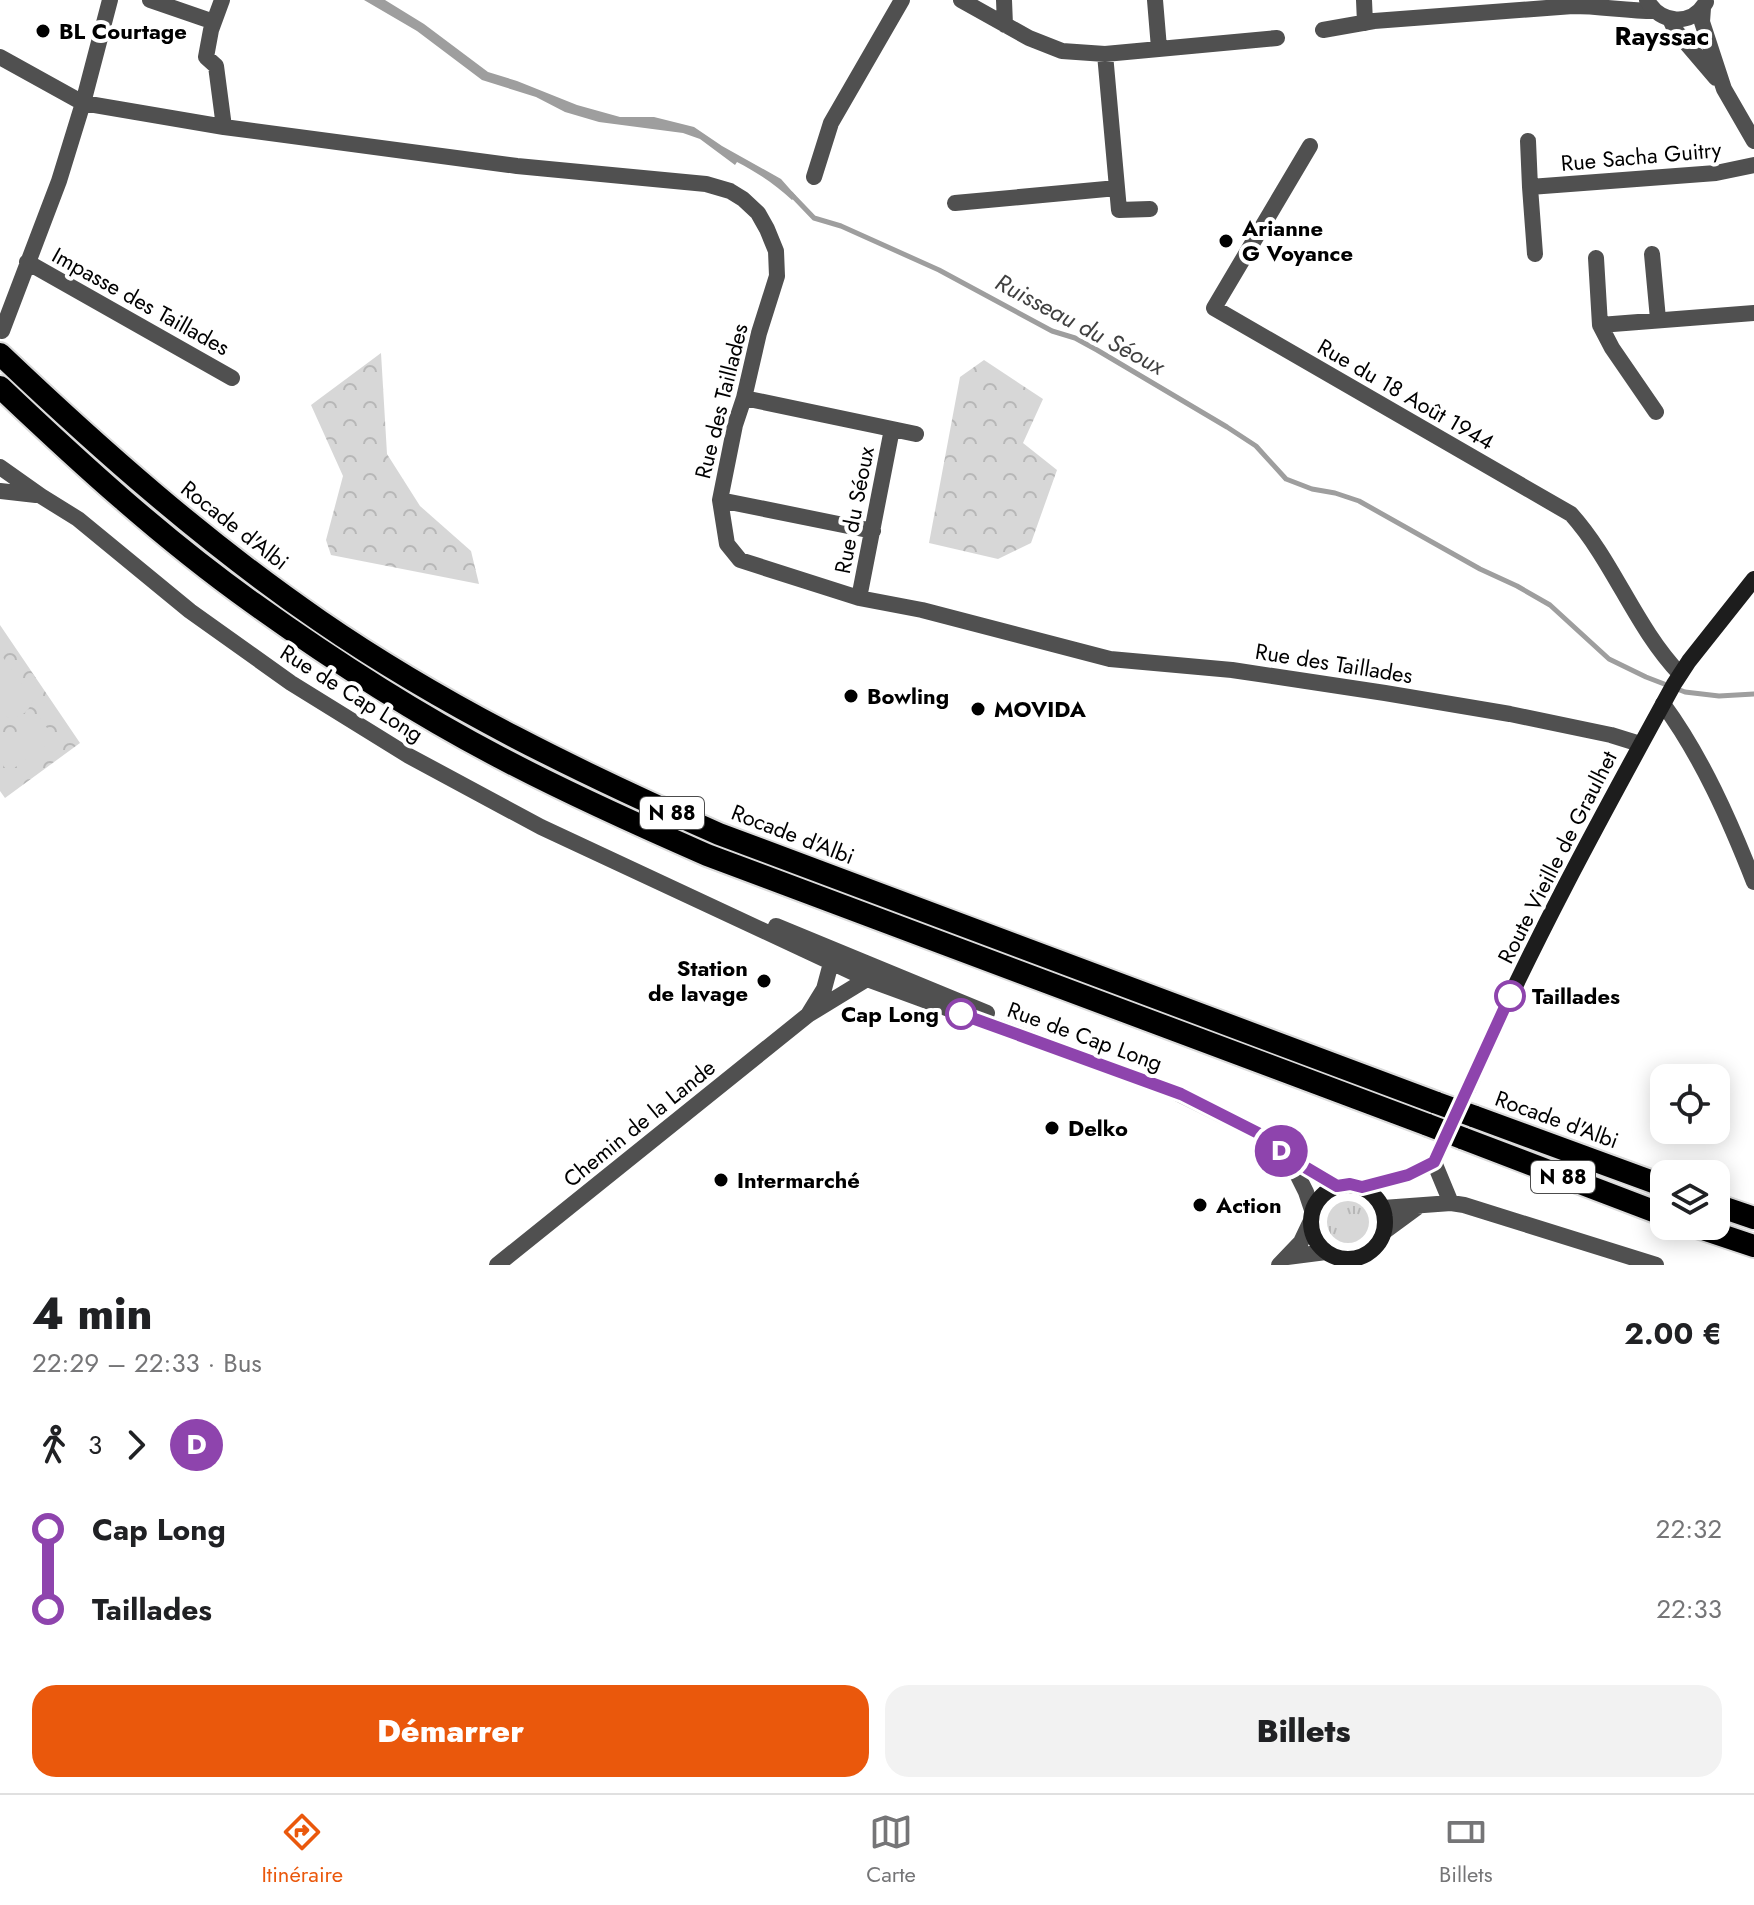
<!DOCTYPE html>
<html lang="fr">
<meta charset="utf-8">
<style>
body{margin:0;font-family:Jost,sans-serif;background:#f2f2f2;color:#202124;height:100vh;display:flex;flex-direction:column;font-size:30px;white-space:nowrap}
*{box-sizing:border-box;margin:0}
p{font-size:26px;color:#757577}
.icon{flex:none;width:44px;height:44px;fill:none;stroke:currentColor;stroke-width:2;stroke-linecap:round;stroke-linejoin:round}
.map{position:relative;height:1265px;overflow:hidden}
.side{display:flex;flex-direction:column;background:#fff;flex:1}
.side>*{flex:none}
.badge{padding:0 16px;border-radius:26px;font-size:28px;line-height:52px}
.controls{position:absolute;left:1650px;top:1064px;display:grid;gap:16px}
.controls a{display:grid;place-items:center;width:80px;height:80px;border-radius:16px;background:#fff;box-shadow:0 4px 20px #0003;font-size:40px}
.map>.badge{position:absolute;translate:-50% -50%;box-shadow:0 0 0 4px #fff}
.legs{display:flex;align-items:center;gap:12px;height:88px;padding:0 32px;font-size:26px}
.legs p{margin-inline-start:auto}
.overview{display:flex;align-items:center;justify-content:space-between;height:136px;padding:0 32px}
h1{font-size:44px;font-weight:800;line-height:60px}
.action{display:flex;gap:16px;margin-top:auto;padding:16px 32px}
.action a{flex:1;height:92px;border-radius:24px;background:#ea580c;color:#fff;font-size:32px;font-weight:800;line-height:92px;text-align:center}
.action a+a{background:#f2f2f2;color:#202124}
ul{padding:0 32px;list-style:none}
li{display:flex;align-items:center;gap:28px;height:80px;font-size:30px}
li i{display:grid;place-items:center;width:12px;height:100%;margin:0 10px;background:currentColor}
li i::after{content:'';width:20px;height:20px;margin:-10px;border:6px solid;border-radius:50%;background:#fff}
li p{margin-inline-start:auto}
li:first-child i{background:linear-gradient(#0000 50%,currentColor 0)}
li:last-child i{background:linear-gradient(currentColor 50%,#0000 0)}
.dock{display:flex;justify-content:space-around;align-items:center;height:112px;border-top:2px solid #e0e0e0;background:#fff;font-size:22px;color:#757577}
.dock a{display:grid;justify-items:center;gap:4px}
.dock .on{color:#ea580c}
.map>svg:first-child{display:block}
.grass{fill:url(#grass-tufts)}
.forest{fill:url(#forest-crowns)}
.pitch{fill:#d7d7d7}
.water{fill:#9e9e9e}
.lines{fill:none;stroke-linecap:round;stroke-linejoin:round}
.stream{stroke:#9e9e9e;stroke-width:5}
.secondary-tunnel{stroke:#d9d9d9;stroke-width:16;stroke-dasharray:16 8;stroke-linecap:butt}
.trunk-casing{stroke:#dbdbdb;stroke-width:26}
.minor{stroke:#505050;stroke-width:16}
.tertiary{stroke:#505050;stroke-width:16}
.secondary{stroke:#1d1d1d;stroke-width:16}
.trunk{stroke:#000;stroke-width:22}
.trunk-bridge-casing{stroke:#dbdbdb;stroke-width:26;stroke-linecap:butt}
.trunk-bridge{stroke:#000;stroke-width:22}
.line-1-casing{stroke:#fff;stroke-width:18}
.line-1{stroke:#8e44ad;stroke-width:12}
.poi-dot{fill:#000;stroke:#fff;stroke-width:3}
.stop-1-dot{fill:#fff;stroke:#8e44ad;stroke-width:4}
.labels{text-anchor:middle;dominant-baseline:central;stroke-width:8;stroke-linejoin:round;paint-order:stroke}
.shield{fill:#fff;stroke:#4c4c4c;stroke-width:2}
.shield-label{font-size:20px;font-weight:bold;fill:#000}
.poi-label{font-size:22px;font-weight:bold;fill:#000;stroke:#fff;text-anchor:start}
.street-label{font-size:22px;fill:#000;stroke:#fff}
.stop-label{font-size:22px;font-weight:bold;fill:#000;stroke:#fff;text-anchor:start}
.water-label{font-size:24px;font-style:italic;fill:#3f3f3f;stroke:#fff}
.quarter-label{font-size:26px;font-weight:bold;fill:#000;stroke:#fff}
</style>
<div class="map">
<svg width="1754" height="1265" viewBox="0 0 1754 1265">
<defs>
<pattern id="grass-tufts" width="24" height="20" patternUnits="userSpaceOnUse" patternTransform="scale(2)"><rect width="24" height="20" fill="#d7d7d7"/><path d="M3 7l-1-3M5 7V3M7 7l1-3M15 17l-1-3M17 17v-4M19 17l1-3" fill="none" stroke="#b7b7b7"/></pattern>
<pattern id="forest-crowns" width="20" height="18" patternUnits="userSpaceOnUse" patternTransform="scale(2)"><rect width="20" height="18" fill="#d7d7d7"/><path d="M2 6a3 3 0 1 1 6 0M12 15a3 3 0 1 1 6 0" fill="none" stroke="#b7b7b7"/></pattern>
</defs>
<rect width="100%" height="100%" fill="#fff"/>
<path class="grass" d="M1327 1222a21 21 0 1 1 42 0a21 21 0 1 1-42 0Z"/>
<path class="forest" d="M381 353 387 454 420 506 471 551 479 584 331 555 326 540 343 476 311 405Z
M984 360 1043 399 1023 443 1057 470 1031 543 998 559 929 543 960 377Z
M0 625 80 743 5 798 0 791Z"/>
<path class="pitch" d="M0 653 33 700C29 712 22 716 10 719L3 714 0 708Z
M39 716 55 740 8 772 0 761V743Z"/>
<path class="water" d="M364 0H385L424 24 488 72 517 81 577 105 620 117H654L694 127 722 146 781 179 796 196 792 200C775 184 758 173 737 162L735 165 700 139 683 133 599 122 565 112 536 97 482 80 417 31Z"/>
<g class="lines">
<path class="stream" d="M791 194 814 218 841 226 939 270 1052 331 1075 338 1097 350 1227 427 1256 446 1286 479 1312 489 1335 493 1359 501 1480 569 1517 586 1550 605 1609 659 1646 677 1685 692 1719 696 1754 694"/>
<path class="secondary-tunnel" d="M1443 1143 1468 1089"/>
<defs>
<path id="trunk" d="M0 354C101 450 205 542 320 621 445 707 581 773 719 834L1437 1103
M0 387C80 463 163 539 253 603 331 659 413 712 499 757 567 793 636 824 707 855L1428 1125
M1473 1116 1664 1186
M1462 1138 1664 1215
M1716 1205 1754 1218
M1694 1226 1754 1246"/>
</defs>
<use href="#trunk" class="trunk-casing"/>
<path class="minor" d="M150 0 214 22
M222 0 211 30 206 57 216 66 224 127
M961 0 1029 38 1062 51 1105 54 1277 38
M1004 0 1005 25
M1155 0 1159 48
M1364 0 1365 23
M1323 30 1374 21 1573 6C1600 6 1627 11 1654 11
M1105 54 1119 210 1150 209
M0 57 83 103 224 127 517 166 706 184 730 191 743 199 758 213 767 229 776 251 777 276 759 333 744 398 735 425 720 500 727 544 740 560 859 598 922 610 1110 659 1232 670 1385 693 1510 714 1611 735 1640 744
M1528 141 1530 187
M1310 146 1214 308 1571 514C1614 562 1635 627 1680 674
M814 177 831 123 902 0
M955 203 1117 188
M1535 254 1530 187 1716 173 1754 165
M1652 254 1658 319
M1596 258 1600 325
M27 262 232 378
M2 331 59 181 83 103 110 0
M744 398 916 434
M1656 412 1612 348 1600 325 1754 313
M0 467 41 496 78 519 190 611 291 683 409 756 541 827 867 979 1181 1094
M0 491 36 495
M720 500 873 531
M859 598 892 429
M1663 704C1702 757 1730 821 1754 882
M776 926 987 1013
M808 1015 824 989 831 963 841 964
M1171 1090 1258 1133 1288 1157 1337 1186
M1289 1158 1306 1192 1312 1210
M1434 1162 1451 1203
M1383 1208 1451 1203 1464 1205 1656 1265
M1385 1231 1419 1206
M1287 1257 1326 1252
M497 1265 808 1015 867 979 864 974
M1279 1265 1301 1242 1310 1223"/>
<path class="tertiary" d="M1647 0C1660 24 1692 27 1706 2
M1703 8 1702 22 1724 89 1754 141
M1670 19 1675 30 1716 78"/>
<path class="secondary" d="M1468 1089C1528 950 1601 817 1674 684L1689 661 1754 579
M1311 1222a37 37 0 1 1 74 0a37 37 0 1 1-74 0Z
M1362 1187 1408 1175 1434 1162 1439 1151"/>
<use href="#trunk" class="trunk"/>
<defs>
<path id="trunk-bridge" d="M1437 1103 1473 1116
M1428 1125 1462 1138"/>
</defs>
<use href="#trunk-bridge" class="trunk-bridge-casing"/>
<use href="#trunk-bridge" class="trunk-bridge"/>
</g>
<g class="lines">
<defs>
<path id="line-1" d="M961 1014 1181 1094 1258 1133 1288 1157 1337 1186 1350 1184 1362 1187 1408 1175 1434 1162 1510 996"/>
</defs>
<use href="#line-1" class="line-1-casing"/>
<use href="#line-1" class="line-1"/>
</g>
<g class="poi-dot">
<circle cx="43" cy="31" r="8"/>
<circle cx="1226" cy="241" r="8"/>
<circle cx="851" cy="696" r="8"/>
<circle cx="978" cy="709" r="8"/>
<circle cx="764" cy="981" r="8"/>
<circle cx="1052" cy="1128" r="8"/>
<circle cx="721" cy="1180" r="8"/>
<circle cx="1200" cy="1205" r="8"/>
</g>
<g class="stop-1-dot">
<circle cx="1510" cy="996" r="14"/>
<circle cx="961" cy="1014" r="14"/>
</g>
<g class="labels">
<g class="shield">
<rect x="640" y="797" width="64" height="32" rx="6"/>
<rect x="1531" y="1161" width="64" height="32" rx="6"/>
</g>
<g class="shield-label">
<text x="672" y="813">N 88</text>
<text x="1563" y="1177">N 88</text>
</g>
<g class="poi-label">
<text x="59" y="31">BL Courtage</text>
<text x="1242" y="228">Arianne<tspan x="1242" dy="25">G Voyance</tspan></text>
<text x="867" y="696">Bowling</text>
<text x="994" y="709">MOVIDA</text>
<text x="748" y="968" text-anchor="end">Station<tspan x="748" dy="25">de lavage</tspan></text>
<text x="1068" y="1128">Delko</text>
<text x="737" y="1180">Intermarché</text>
<text x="1216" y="1205">Action</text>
</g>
<g class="street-label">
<text transform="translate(1641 156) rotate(-5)">Rue Sacha Guitry</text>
<text transform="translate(141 301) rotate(29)">Impasse des Taillades</text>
<text transform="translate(1406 394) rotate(30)">Rue du 18 Août 1944</text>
<text transform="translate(721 401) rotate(-76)">Rue des Taillades</text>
<text transform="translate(854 510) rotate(-79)">Rue du Séoux</text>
<text transform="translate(235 525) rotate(38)">Rocade d'Albi</text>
<text transform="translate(1334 663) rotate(9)">Rue des Taillades</text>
<text transform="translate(352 693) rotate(32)">Rue de Cap Long</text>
<text transform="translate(793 834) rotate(21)">Rocade d'Albi</text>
<text transform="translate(1557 857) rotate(-63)">Route Vieille de Graulhet</text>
<text transform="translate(1085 1036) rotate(20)">Rue de Cap Long</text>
<text transform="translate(1557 1119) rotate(20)">Rocade d'Albi</text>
<text transform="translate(639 1123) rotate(-39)">Chemin de la Lande</text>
</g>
<g class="stop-label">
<text x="1532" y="996">Taillades</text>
<text x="939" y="1014" text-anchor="end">Cap Long</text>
</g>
<g class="water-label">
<text transform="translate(1080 324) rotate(28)">Ruisseau du Séoux</text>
</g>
<g class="quarter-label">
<text x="1662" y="36">Rayssac</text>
</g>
</g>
</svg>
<div class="controls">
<a><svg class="icon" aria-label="locate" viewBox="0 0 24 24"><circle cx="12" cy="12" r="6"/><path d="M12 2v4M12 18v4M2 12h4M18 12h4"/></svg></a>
<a><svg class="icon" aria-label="layers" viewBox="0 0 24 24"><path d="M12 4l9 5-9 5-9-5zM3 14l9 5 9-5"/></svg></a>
</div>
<b class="badge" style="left:1281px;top:1151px;background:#8e44ad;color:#fff">D</b>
</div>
<section class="side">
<div class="overview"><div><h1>4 min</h1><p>22:29 – 22:33 · Bus</p></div><b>2.00 €</b></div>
<div class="legs"><svg class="icon" aria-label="walk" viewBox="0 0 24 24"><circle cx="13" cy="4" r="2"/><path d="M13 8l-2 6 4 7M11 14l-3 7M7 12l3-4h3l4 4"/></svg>3<svg class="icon" aria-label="forward" viewBox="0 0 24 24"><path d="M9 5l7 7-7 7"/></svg><b class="badge" style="background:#8e44ad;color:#fff">D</b></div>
<ul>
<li><i style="color:#8e44ad"></i><b>Cap Long</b><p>22:32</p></li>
<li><i style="color:#8e44ad"></i><b>Taillades</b><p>22:33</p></li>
</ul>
<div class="action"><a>Démarrer</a><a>Billets</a></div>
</section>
<nav class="dock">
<a class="on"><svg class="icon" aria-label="directions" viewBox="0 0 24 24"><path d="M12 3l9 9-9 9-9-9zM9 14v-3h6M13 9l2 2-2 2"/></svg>Itinéraire</a>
<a><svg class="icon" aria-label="map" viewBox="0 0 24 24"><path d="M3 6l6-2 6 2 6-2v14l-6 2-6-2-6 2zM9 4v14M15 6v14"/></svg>Carte</a>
<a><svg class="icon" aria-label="tickets" viewBox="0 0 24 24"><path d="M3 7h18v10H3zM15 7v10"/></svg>Billets</a>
</nav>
